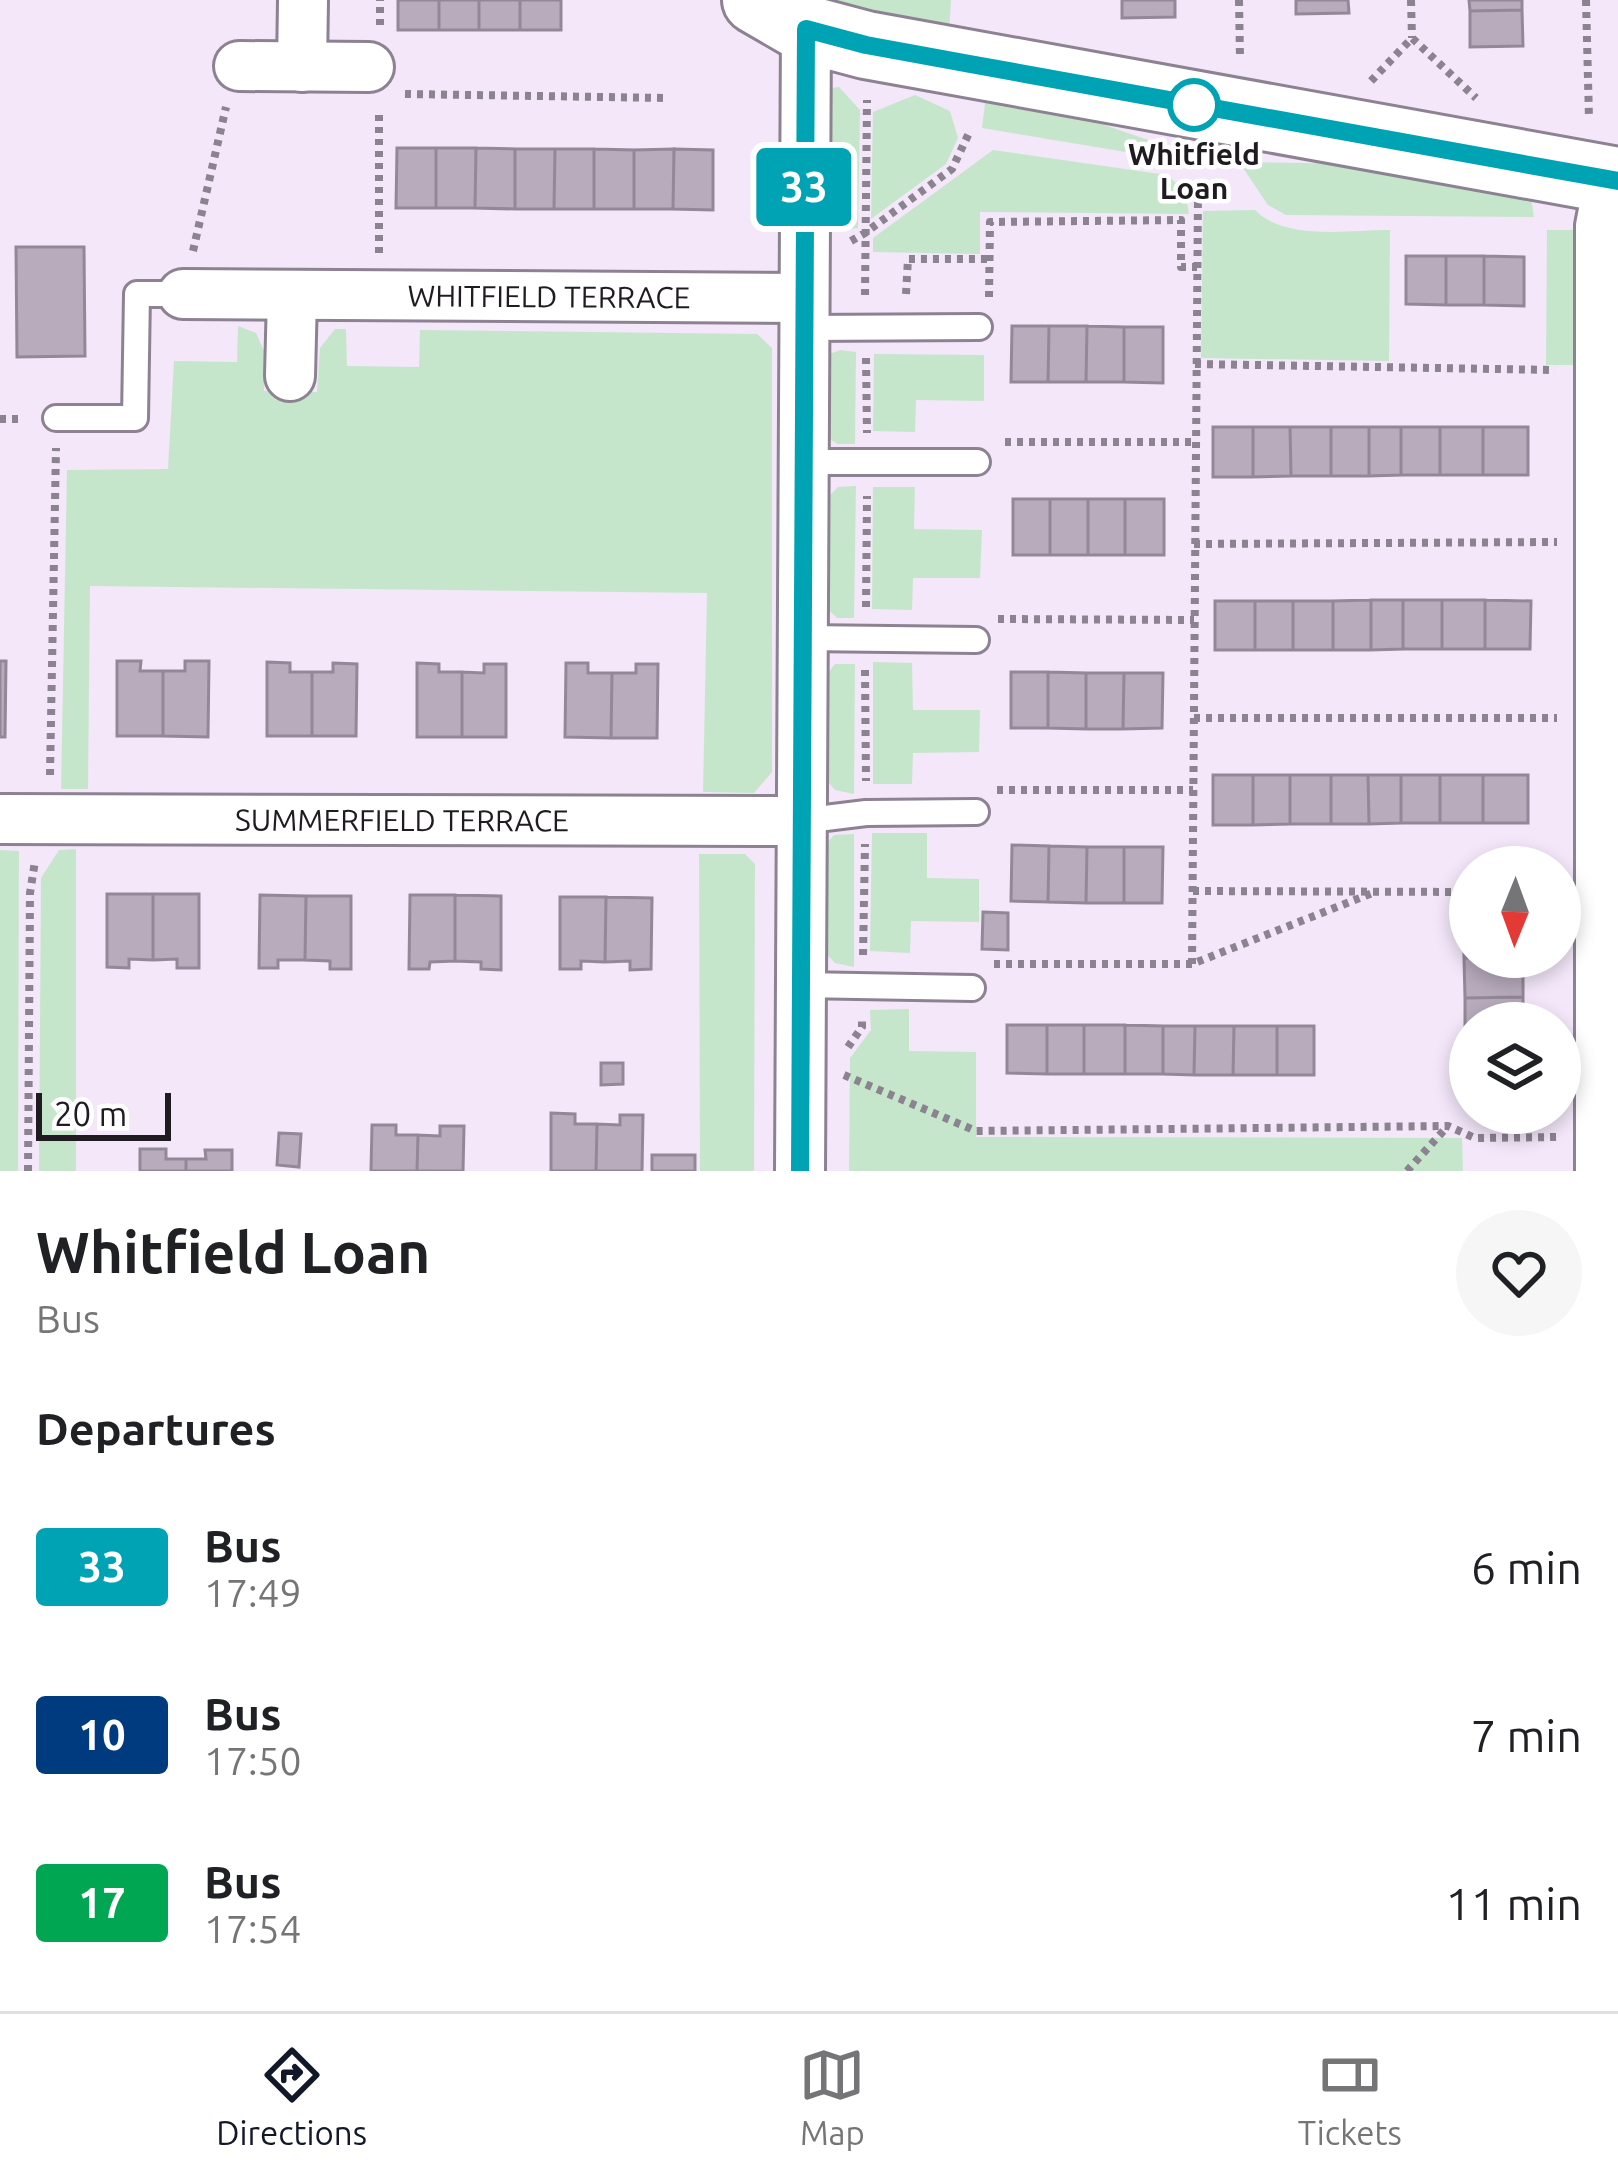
<!DOCTYPE html>
<style>
body{margin:0;font-family:Ubuntu,sans-serif;background:#f6f6f6;color:#202124;height:100vh;display:flex;flex-direction:column;font-size:45px;white-space:nowrap}
*{box-sizing:border-box;margin:0}
p{font-size:39px;color:#757577}
.icon{flex:none;width:66px;height:66px;fill:none;stroke:currentColor;stroke-width:2;stroke-linecap:round;stroke-linejoin:round}
.map{position:relative;height:1171px;overflow:hidden}
.panel{display:flex;flex-direction:column;background:#fff;flex:1}
.panel>*{flex:none}
.badge{padding:0 24px;border-radius:9px;font-size:42px;line-height:78px}
.needle{width:78px;rotate:181deg}
.controls{position:absolute;left:1449px;top:846px;display:grid;gap:24px}
.controls a{display:grid;place-items:center;width:132px;height:132px;border-radius:50%;background:#fff;box-shadow:0 6px 18px #0003;font-size:60px}
.scale{position:absolute;left:36px;bottom:30px;width:135px;box-sizing:border-box;padding-left:12px;border:6px solid #1f1b21;border-top:0;font-size:33px;line-height:42px;white-space:nowrap;color:#1f1b21;-webkit-text-stroke:9px #fff;paint-order:stroke}
.map>.badge{position:absolute;translate:-50% -50%;box-shadow:0 0 0 6px #fff}
h2{padding:0 36px;font-size:45px;line-height:108px}
.round{display:grid;place-items:center;flex:none;width:126px;height:126px;border-radius:63px;background:#f6f6f6}
.overview{display:flex;align-items:center;justify-content:space-between;height:204px;padding:0 36px}
h1{font-size:57px;font-weight:700;line-height:90px}
ul{padding:0;list-style:none}
li{display:flex;align-items:center;gap:36px;height:168px;padding:0 36px}
li div{flex:1}
li b{display:block;font-size:45px}
li em{font-style:normal}
li .badge{min-width:132px;font-weight:700;text-align:center}
.menu{display:flex;justify-content:space-around;align-items:center;height:168px;border-top:3px solid #e0e0e0;background:#fff;font-size:33px;color:#757577}
.menu a{display:grid;justify-items:center;gap:6px}
.menu .on{color:#111827}
.map>svg:first-child{display:block}
.green{fill:#c6e6cc}
.building{fill:#b7abbc;stroke:#938898;stroke-width:3}
.lines{fill:none;stroke-linecap:round;stroke-linejoin:round}
.lane-casing{stroke:#8d8292;stroke-width:30}
.street-casing{stroke:#8d8292;stroke-width:54}
.secondary-casing{stroke:#8d8292;stroke-width:72}
.path{stroke:#8b838f;stroke-width:8;stroke-dasharray:6 6;stroke-linecap:butt}
.lane{stroke:#fff;stroke-width:24}
.street{stroke:#fff;stroke-width:48}
.secondary{stroke:#fff;stroke-width:66}
.line-casing{stroke:#fff;stroke-width:27}
.line{stroke:#00a3b4;stroke-width:18}
.stop-dot{fill:#fff;stroke:#00a3b4;stroke-width:6}
.labels{text-anchor:middle;dominant-baseline:central;stroke-width:9;stroke-linejoin:round;paint-order:stroke}
.stop-label{font-size:30px;font-weight:bold;fill:#1f1b21;stroke:#fff}
.street-label{font-size:30px;fill:#1f1b21;stroke:#fff}
</style>
<div class="map">
<svg width="1618" height="1171" viewBox="0 0 1618 1171">
<rect width="100%" height="100%" fill="#f3e7f9"/>
<path class="green" d="M794 0H951L949 33Z
M839 87 860 110 858 228 824 232 825 89Z
M915 95 950 111 958 138 946 164 871 219 873 112Z
M986 95 1047 105 1148 140 1144 155 982 128Z
M993 150 1167 175 1185 191 1189 214 980 212V254L873 252V238Z
M1239 162 1366 164 1531 198 1534 217 1286 215 1268 205Z
M1255 210C1285 241 1349 230 1390 230L1389 361 1201 358 1203 211Z
M1547 230H1577L1579 365H1546Z
M238 326 256 333 264 351V391L317 392 320 348 335 329H346L347 366 419 367 420 330 757 334 772 348V772L754 793 703 792 707 593 90 586 88 789H61L67 470 168 469 174 361 237 362Z
M840 350 856 352 855 444H838L826 437 824 356Z
M874 354 984 355V401L916 400 915 432 873 431Z
M856 486 854 618H837L823 605 824 501 838 487Z
M873 487H915L914 529 982 530 980 578H913L912 610 872 609Z
M873 662 912 663 913 710H980L979 752 913 753 912 784H873Z
M835 664H855L854 794 835 790 823 776V679Z
M872 833H927V878L979 879V922L911 921 910 953 870 951Z
M854 834V967L835 963 821 948 823 848 834 835Z
M76 849V1171H39L41 878 59 850Z
M0 850 19 851 18 1171H0Z
M699 854H745L755 864 754 1171H700Z
M909 1009V1051L976 1052V1137L1462 1138 1463 1171H849L850 1058 871 1030 870 1010Z"/>
<path class="building" d="M398 0H439V30H398Z
M439 0H479V30H439Z
M479 0H520V30H479Z
M520 0H561V30H520Z
M1122 0H1175V17L1122 18Z
M1296 0H1348L1349 13 1296 14Z
M1469 0H1522V10L1470 11Z
M1522 10 1523 46 1470 47V11Z
M397 148H436V208H396Z
M436 148H476L475 208H436Z
M476 148 515 149V209L475 208Z
M515 149H555L554 209H515Z
M555 149H594V209H554Z
M594 149 634 150V209H594Z
M674 149 713 150V210L673 209Z
M674 149 673 209H634V150Z
M16 247H84L85 356 17 357Z
M1406 256H1446V305L1406 304Z
M1446 256H1484V305H1446Z
M1484 256 1524 257V306L1484 305Z
M1012 326H1049L1048 382H1011Z
M1049 326H1087L1086 382H1048Z
M1087 326 1124 327V382H1086Z
M1124 327H1163V383L1124 382Z
M1213 427H1253V477H1213Z
M1253 427H1290L1291 476 1253 477Z
M1290 427H1331V476H1291Z
M1331 427H1369V476H1331Z
M1369 427H1401V475L1369 476Z
M1401 427H1440V475H1401Z
M1440 427H1483V475H1440Z
M1483 427H1528V475H1483Z
M1013 499H1050V555H1013Z
M1050 499H1088V555H1050Z
M1088 499H1125V555H1088Z
M1125 499H1164V555H1125Z
M1371 600H1403V649L1371 650Z
M1371 600V650H1333V601Z
M1403 600H1442V649H1403Z
M1442 600H1485V649H1442Z
M1485 600 1531 601 1530 649H1485Z
M1215 601H1255V650H1215Z
M1255 601H1293V650H1255Z
M1293 601H1333V650H1293Z
M0 661H6L5 737H0Z
M117 661H141L140 671H163V736H117Z
M185 661H209L208 737 163 736V671H185Z
M267 662 290 663V672H312V736H267Z
M333 663 357 664 356 736H312V672H333Z
M417 663 439 664V672H462V737H417Z
M566 663H588V673H612L611 738 565 737Z
M484 664H506V737H462V672L484 673Z
M636 664H658L657 738H611L612 673H636Z
M1011 672H1048V728H1011Z
M1048 672 1086 673V729L1048 728Z
M1086 673H1124L1123 729H1086Z
M1124 673H1163L1162 728 1123 729Z
M1213 775H1253V825H1213Z
M1253 775H1290V824L1253 825Z
M1290 775H1331V824H1290Z
M1331 775H1368L1369 824H1331Z
M1368 775H1401V823L1369 824Z
M1401 775H1440V823H1401Z
M1440 775H1483V823H1440Z
M1483 775H1528V823H1483Z
M1012 845 1049 846 1048 902 1011 901Z
M1049 846 1087 847 1086 903 1048 902Z
M1087 847H1124V903H1086Z
M1124 847H1163L1162 903H1124Z
M107 894H153V960L129 959V968L107 967Z
M153 894H199V968H177V959L153 960Z
M260 895 306 896 305 960H278V968H259Z
M410 895H455V961L430 962 429 969H409Z
M455 895 501 896V970L481 969V962L455 961Z
M306 896H351V969H330V961L305 960Z
M560 897H606L605 962 581 961V969H560Z
M606 897 652 898 651 969 630 970V961L605 962Z
M983 912 1008 913V950L982 949Z
M1464 918H1470V957H1532L1464 958Z
M1523 957V997L1465 998 1464 958Z
M1523 997V1023H1470V1036H1465V998Z
M1007 1025H1047V1074L1007 1073Z
M1047 1025H1084V1074H1047Z
M1084 1025H1125V1074H1084Z
M1125 1025 1163 1026V1074H1125Z
M1163 1026H1195L1194 1075 1163 1074Z
M1195 1026H1234L1233 1075H1194Z
M1234 1026H1277V1075H1233Z
M1277 1026H1314V1075H1277Z
M601 1063H623V1084L601 1085Z
M551 1113 575 1114V1124H597L596 1171H551Z
M620 1115H643L642 1171H596L597 1124 620 1125Z
M372 1125H396V1135H418L417 1171H371Z
M440 1126H464L463 1171H417L418 1135 440 1136Z
M279 1133 301 1134 299 1167 277 1165Z
M140 1149H166V1159H186V1171H140Z
M205 1150H232V1171H186V1159H206Z
M652 1155H695V1171H652Z"/>
<g class="lines">
<defs>
<path id="lane" d="M804 328 979 327
M56 418H135L137 294H183
M802 462H977
M803 638 976 640
M801 821 866 813 976 812
M800 985 972 988"/>
<g id="street">
<path d="M239 66 369 67"/>
<path d="M302 67 303 0"/>
<path id="s1" d="M183 294 804 298"/>
<path d="M290 376 292 296"/>
<path id="s2" d="M0 819 801 821"/>
<path d="M800 1171 806 29"/>
<path d="M1600 1171V226L1609 179"/>
</g>
<path id="secondary" d="M756 0 806 29 866 45 1618 181"/>
</defs>
<use href="#lane" class="lane-casing"/>
<use href="#street" class="street-casing"/>
<use href="#secondary" class="secondary-casing"/>
<path class="path" d="M1239 0 1240 58
M1411 0 1412 38
M1586 0 1589 119
M380 25V0
M1371 81 1412 38 1476 98
M405 94 668 98
M851 241 865 233 952 169 969 133
M193 251 226 107
M379 253V112
M906 294 908 259H989
M865 295 867 100
M989 297 990 222 1181 220V267H1197
M866 358 867 433
M1195 364 1555 370
M0 419H23
M1005 442H1195
M1194 544 1557 542
M866 607 867 496
M998 619 1194 620
M865 670 866 781
M1194 718H1557
M50 775 56 448
M997 790H1193
M1193 891 1470 892
M863 955 865 844
M994 964H1192L1375 892
M1192 964 1198 193
M848 1047 862 1027V1018
M844 1075 976 1131 1448 1126 1475 1138 1559 1137
M28 1171 30 893 35 861
M1407 1171 1446 1128"/>
<use href="#lane" class="lane"/>
<use href="#street" class="street"/>
<use href="#secondary" class="secondary"/>
</g>
<g class="lines">
<defs>
<path id="line" d="M800 1171 806 29 866 45 970 64 1618 181"/>
</defs>
<use href="#line" class="line-casing"/>
<use href="#line" class="line"/>
</g>
<circle class="stop-dot" cx="1194" cy="105" r="24"/>
<g class="labels">
<g class="stop-label">
<text x="1194" y="154">Whitfield<tspan x="1194" dy="34">Loan</tspan></text>
</g>
<g class="street-label">
<text stroke="none"><textPath href="#s1" startOffset="366">WHITFIELD TERRACE</textPath></text>
<text stroke="none"><textPath href="#s2" startOffset="402">SUMMERFIELD TERRACE</textPath></text>
</g>
</g>
</svg>
<div class="controls">
<a><svg class="needle" viewBox="-14 -14 28 28"><path d="M0-13l5 13h-10z" fill="#e53935"/><path d="M0 13l5-13h-10z" fill="#757577"/></svg></a>
<a><svg class="icon" aria-label="layers" viewBox="0 0 24 24"><path d="M12 4l9 5-9 5-9-5zM3 14l9 5 9-5"/></svg></a>
</div>
<div class="scale">20 m</div>
<b class="badge" style="left:804px;top:187px;background:#00a3b4;color:#fff">33</b>
</div>
<section class="panel">
<div class="overview"><div><h1>Whitfield Loan</h1><p>Bus</p></div><a class="round"><svg class="icon" aria-label="heart" viewBox="0 0 24 24"><path d="M12 20l-8-8c-3-5 5-10 8-4 3-6 11-1 8 4z"/></svg></a></div>
<h2>Departures</h2>
<ul>
<li><span class="badge" style="background:#00a3b4;color:#fff">33</span><div><b>Bus</b><p>17:49</p></div><em>6 min</em></li>
<li><span class="badge" style="background:#003b80;color:#fff">10</span><div><b>Bus</b><p>17:50</p></div><em>7 min</em></li>
<li><span class="badge" style="background:#00a651;color:#fff">17</span><div><b>Bus</b><p>17:54</p></div><em>11 min</em></li>
</ul>
</section>
<nav class="menu">
<a class="on"><svg class="icon" aria-label="directions" viewBox="0 0 24 24"><path d="M12 3l9 9-9 9-9-9zM9 14v-3h6M13 9l2 2-2 2"/></svg>Directions</a>
<a><svg class="icon" aria-label="map" viewBox="0 0 24 24"><path d="M3 6l6-2 6 2 6-2v14l-6 2-6-2-6 2zM9 4v14M15 6v14"/></svg>Map</a>
<a><svg class="icon" aria-label="tickets" viewBox="0 0 24 24"><path d="M3 7h18v10H3zM15 7v10"/></svg>Tickets</a>
</nav>
